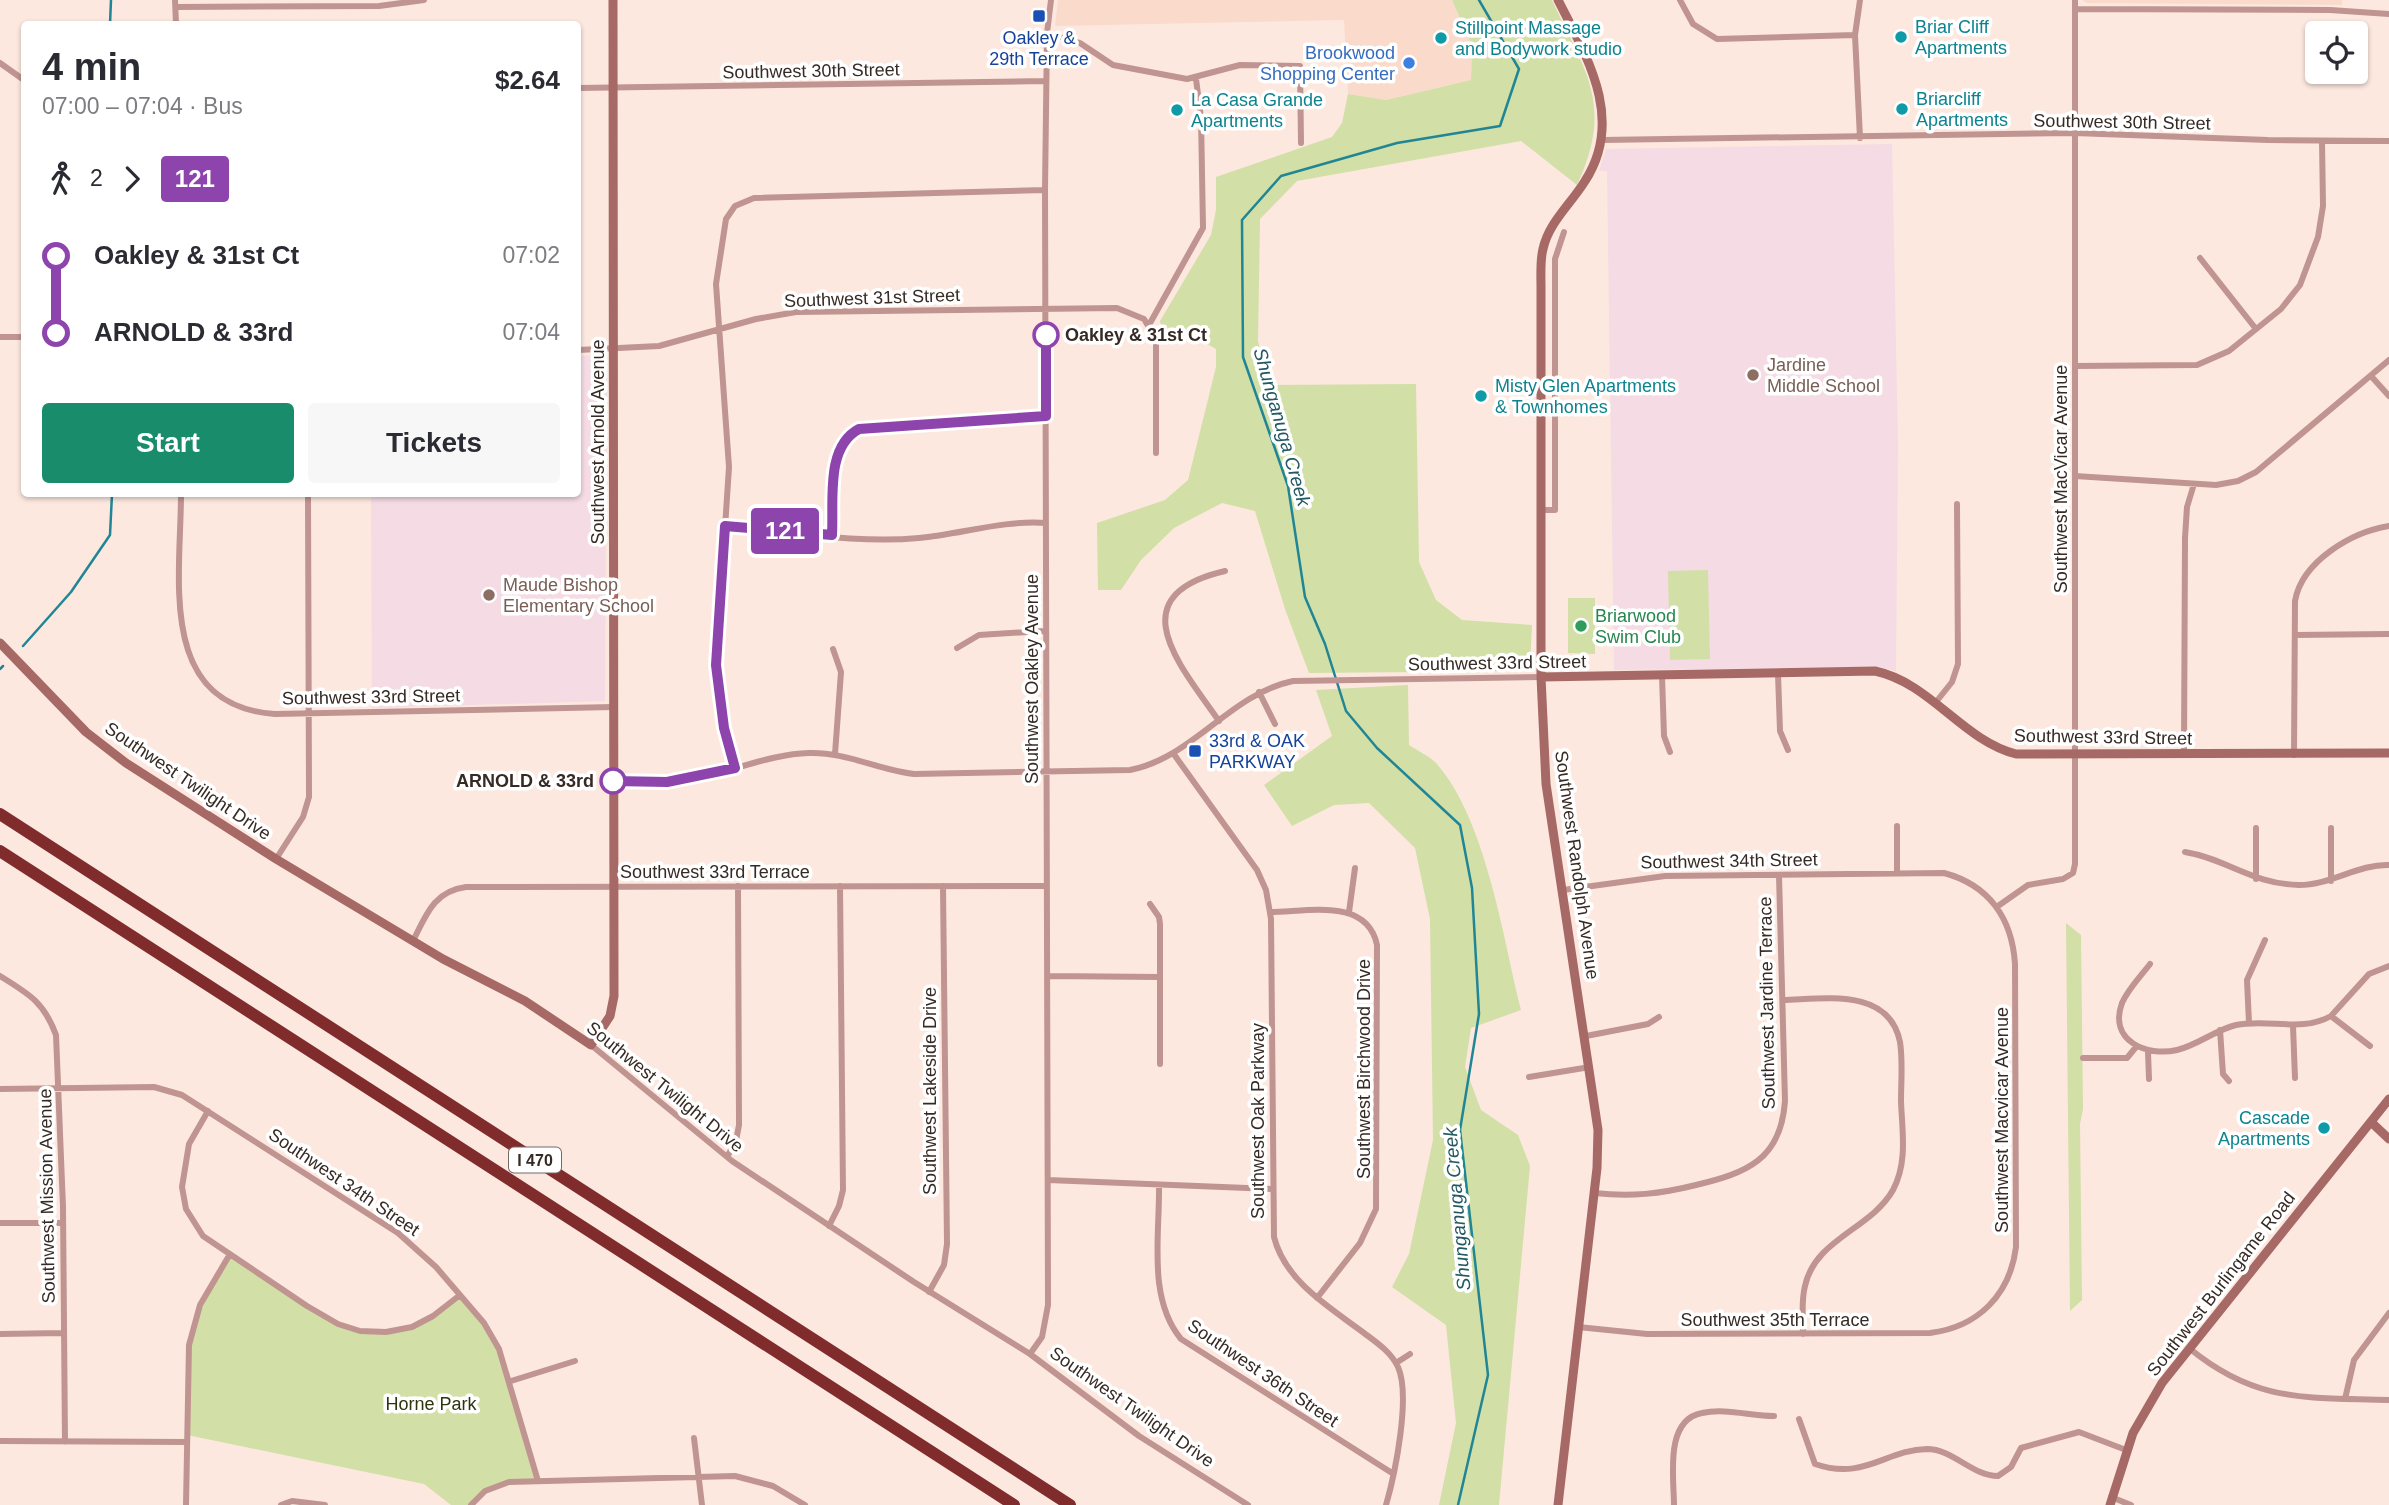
<!DOCTYPE html>
<meta charset="utf-8">
<style>
body{margin:0;font-family:Helvetica,sans-serif;background:#f7f7f7;color:#2b2b33;height:100vh;display:flex;flex-direction:column;font-size:26px;white-space:nowrap}
*{box-sizing:border-box;margin:0}
p{font-size:23px;color:#7c7c81}
.icon{flex:none;width:38px;height:38px;fill:none;stroke:currentColor;stroke-width:2;stroke-linecap:round;stroke-linejoin:round}
.map{position:relative;flex:1;overflow:hidden}
.panel{position:absolute;left:21px;top:21px;width:560px;height:476px;display:flex;flex-direction:column;background:#fff;border-radius:7px;box-shadow:0 2px 5px #0004}
.panel>*{flex:none}
.badge{padding:0 14px;border-radius:5px;font-size:24px;line-height:46px}
.buttons{position:absolute;left:2305px;top:21px;display:grid;gap:14px}
.buttons a{display:grid;place-items:center;width:63px;height:63px;border-radius:7px;background:#fff;box-shadow:0 2px 5px #0004;font-size:35px}
.map>.badge{position:absolute;translate:-50% -50%;box-shadow:0 0 0 4px #fff}
.legs{display:flex;align-items:center;gap:10px;height:77px;padding:0 21px;font-size:23px}
.legs p{margin-inline-start:auto}
.head{display:flex;align-items:center;justify-content:space-between;height:119px;padding:0 21px}
h1{font-size:38px;font-weight:700;line-height:52px}
.primary-button{display:flex;gap:14px;margin-top:auto;padding:14px 21px}
.primary-button a{flex:1;height:80px;border-radius:7px;background:#198c6c;color:#fff;font-size:28px;font-weight:700;line-height:80px;text-align:center}
.primary-button a+a{background:#f7f7f7;color:#2b2b33}
ul{padding:0 21px;list-style:none}
li{display:flex;align-items:center;gap:24px;height:77px;font-size:26px}
li i{display:grid;place-items:center;width:10px;height:100%;margin:0 9px;background:currentColor}
li i::after{content:'';width:18px;height:18px;margin:-9px;border:5px solid;border-radius:50%;background:#fff}
li p{margin-inline-start:auto}
li:first-child i{background:linear-gradient(#0000 50%,currentColor 0)}
li:last-child i{background:linear-gradient(currentColor 50%,#0000 0)}
.map>svg:first-child{display:block}
.built{fill:#fadbcb}
.education{fill:#f5dbe3}
.green{fill:#d2dfa7}
.lines{fill:none;stroke-linecap:round;stroke-linejoin:round}
.stream{stroke:#208695;stroke-width:2.5}
.street{stroke:#c09491;stroke-width:6}
.secondary{stroke:#a76966;stroke-width:9}
.highway{stroke:#802c2c;stroke-width:12}
.line-1-casing{stroke:#fff;stroke-width:16}
.line-1{stroke:#8e44ad;stroke-width:10}
.transit-dot{fill:#1a4fb4;stroke:#fff;stroke-width:2.5}
.culture-dot{fill:#0f9aa8;stroke:#fff;stroke-width:2.5}
.shop-dot{fill:#3f7fe0;stroke:#fff;stroke-width:2.5}
.stop-1-dot{fill:#fff;stroke:#8e44ad;stroke-width:3.5}
.education-dot{fill:#8d6e63;stroke:#fff;stroke-width:2.5}
.leisure-dot{fill:#2e9e5b;stroke:#fff;stroke-width:2.5}
.labels{text-anchor:middle;dominant-baseline:central;stroke-width:7;stroke-linejoin:round;paint-order:stroke}
.shield{fill:#fff;stroke:#726a66;stroke-width:2}
.shield-label{font-size:16px;font-weight:bold;fill:#362a24}
.culture-label{font-size:18px;fill:#0d838f;stroke:#fff;text-anchor:start}
.transit-label{font-size:18px;fill:#164399;stroke:#fff}
.shop-label{font-size:18px;fill:#366cbe;stroke:#fff;text-anchor:end}
.street-label{font-size:18px;fill:#362a24;stroke:#fff}
.stop-label{font-size:18px;font-weight:bold;fill:#362a24;stroke:#fff;text-anchor:start}
.education-label{font-size:18px;fill:#785e54;stroke:#fff;text-anchor:start}
.leisure-label{font-size:18px;fill:#27864d;stroke:#fff;text-anchor:start}
.park-label{font-size:18px;fill:#2d340e;stroke:#fff}
.water-label{font-size:19px;font-style:italic;fill:#225963;stroke:#fff}
</style>
<div class="map">
<svg width="2389" height="1505" viewBox="0 0 2389 1505">
<rect width="100%" height="100%" fill="#fce8df"/>
<path class="built" d="M1058 0H1452L1472 46 1471 80 1386 100 1348 94 1344 20 1055 26Z
M2082 0H2342V5L2087 3Z"/>
<path class="education" d="M1892 144 1898 445 1896 671 1880 667 1614 670 1607 171H1599L1606 149Z
M599 355 605 358 607 364 605 701 372 708 371 494H578V356Z"/>
<path class="green" d="M1452 0H1552C1586 73 1614 105 1577 185L1521 141 1297 181 1260 219 1258 341 1268 385 1416 384 1419 562 1436 600 1462 620 1532 625 1530 666 1524 671 1309 673 1285 609 1255 511 1222 503 1174 528 1141 560 1121 590H1098L1097 523 1165 500 1188 480 1216 367V349L1184 331 1163 333 1160 321 1211 235 1216 210V177L1332 137 1342 123 1348 94 1386 100 1471 80 1472 46Z
M1708 570 1710 659 1670 660 1668 571Z
M1568 598H1595V654L1568 653Z
M1408 685 1409 745C1418 751 1429 756 1436 763 1486 819 1503 938 1521 1010L1471 1028 1465 1067 1481 1110 1518 1135 1530 1166 1499 1505H1439L1456 1423 1446 1325 1392 1287 1409 1254 1433 1140 1430 919 1415 848 1369 803 1334 805 1292 826 1264 785 1332 736 1316 690Z
M2066 923 2081 935 2083 1109 2080 1124 2082 1300 2070 1311Z
M230 1254 338 1324 360 1331 412 1327 460 1295 494 1339 538 1481 497 1485 471 1505H451L424 1484 187 1435 193 1325Z"/>
<g class="lines">
<path class="stream" d="M110 24 111 0
M23 646 71 592 110 535 112 494
M0 669 3 666
M1458 1505 1488 1375 1460 1130 1479 1014 1472 888 1460 825 1377 748 1346 711 1325 644 1305 597 1288 486 1243 357 1242 220 1281 176 1397 143 1500 126 1519 69 1479 0"/>
<path class="street" d="M175 0 176 24
M1680 0 1693 24 1717 39 1855 35
M1860 0 1855 35 1860 138
M176 7 379 6 424 0
M2075 9 2330 10 2389 14
M1047 33 1080 43 1113 65 1187 79 1240 65 1300 66 1301 143
M0 63 24 80
M578 88 1045 81
M1602 140 2074 133 2268 140 2389 141
M2200 258 2256 329
M1149 325 1203 228 1201 118 1196 79
M0 337H24
M578 350 659 346 756 319 796 312 1117 308 1144 319 1156 339V453
M2075 366 2197 365 2229 351 2281 309 2300 285 2318 237 2323 206 2322 141
M2371 376 2389 396
M2075 476 2216 485 2238 481 2256 472 2389 360
M181 494C181 577 156 706 275 714L613 707
M1542 510H1555V259L1564 232
M725 526C788 531 855 544 919 538 962 534 1002 520 1046 523
M832 535C834 502 826 437 865 428L1047 416
M2295 635 2389 634
M957 648 979 635 1044 631
M833 649 841 672 835 754
M1778 674 1780 731 1788 750
M1662 676 1664 736 1670 752
M1259 692 1275 724
M1936 702 1952 682 1958 664 1957 504
M1219 721C1181 666 1117 596 1225 571
M1173 753 1257 870 1266 890 1271 919 1274 1237C1285 1281 1329 1307 1364 1333 1376 1342 1391 1352 1398 1367 1411 1396 1395 1474 1386 1505
M2184 753 2185 538 2187 507 2194 484
M2294 755 2295 601C2302 561 2352 532 2389 526
M735 768 719 698 716 665 729 467 716 284 726 219 735 206 754 198 1045 190
M613 783C644 783 674 782 704 776 739 769 773 754 809 753 847 752 878 770 914 774L1130 770C1193 758 1230 694 1293 681L1541 677
M1897 826V872
M2331 828V881
M2185 852C2227 859 2252 884 2299 885 2331 885 2358 864 2389 865
M276 859 303 817 309 797 308 494
M2256 879V828
M1563 890 1665 876 1944 873C1989 885 2012 918 2015 964L2016 1247C2010 1295 1978 1327 1930 1333L1647 1334 1578 1327
M1150 904 1159 917 1160 924V1064
M1998 906 2028 885 2063 879 2073 873 2075 864V0
M1270 912C1307 912 1367 897 1377 945L1376 1209 1360 1243 1317 1298
M1349 912 1355 868
M413 941C426 915 434 891 466 887L1046 886
M2150 964C2141 976 2128 989 2122 1003 2108 1041 2147 1057 2177 1050 2198 1045 2215 1030 2236 1025 2269 1018 2301 1033 2331 1016L2370 1046
M0 976C29 994 44 1002 56 1035L63 1207 65 1442
M1047 976 1160 977
M1783 1000C1824 999 1889 987 1900 1042 1903 1061 1901 1082 1901 1101 1902 1131 1908 1162 1893 1190 1871 1229 1815 1239 1805 1286 1801 1301 1803 1318 1803 1334
M2331 1016 2369 974 2389 966
M2249 1023 2247 980 2265 940
M2293 1026 2295 1078
M2220 1030 2223 1074 2229 1081
M1586 1036 1648 1024 1659 1017
M591 1045 732 1161 914 1282 1030 1354 1139 1436 1248 1505
M2148 1052 2149 1079
M2083 1058H2127L2136 1047
M1529 1077 1590 1067
M0 1089 154 1087 182 1095 398 1233 436 1267 484 1323 499 1349 538 1481
M208 1111 189 1144 182 1187 186 1209 203 1236 307 1306 338 1324 360 1331 386 1332 412 1327 433 1316 460 1295
M727 1157 736 1141 739 1125 738 886
M1048 1180 1272 1189
M1159 1185C1160 1234 1147 1298 1181 1339L1392 1473
M1594 1193C1631 1197 1660 1194 1696 1185 1746 1173 1781 1160 1785 1101L1779 875
M0 1223H63
M829 1226 839 1206 843 1190 840 886
M929 1292 944 1265 947 1244 943 886
M0 1334 64 1333
M2189 1348C2257 1404 2307 1397 2389 1400
M1030 1354 1042 1337 1048 1305 1045 190 1047 33 1051 0
M1396 1363 1410 1354
M511 1381 575 1361
M2345 1399 2354 1360 2389 1313
M1799 1419 1815 1464C1864 1481 1885 1450 1927 1449 1953 1449 1972 1476 1998 1476L2011 1467 2021 1448 2079 1432 2126 1450
M694 1438 702 1505
M0 1441 186 1442
M2111 1497 2131 1505
M186 1505 189 1345 200 1305 230 1254
M281 1505 292 1501 325 1505
M471 1505 485 1491 509 1482 735 1476 773 1486 805 1505
M1674 1505C1674 1478 1664 1420 1702 1413 1725 1408 1751 1416 1774 1416"/>
<path class="secondary" d="M0 643 86 732 126 763 276 859 443 959 525 1001 591 1045 610 1016 614 996 613 0
M1541 677 1875 671C1931 683 1962 740 2016 754L2389 753
M2371 1122 2389 1139
M1558 1505 1597 1168 1598 1130 1546 784 1541 677V287C1541 275 1540 260 1543 249 1549 222 1571 204 1585 181 1625 119 1587 57 1558 0
M2110 1505 2133 1433 2162 1383 2389 1099"/>
<path class="highway" d="M0 814 1070 1505
M0 851 1014 1505"/>
</g>
<g class="lines">
<defs>
<path id="line-1" d="M613 781 667 782 735 768 724 728 716 665 725 526 832 535C834 501 825 447 859 429L1046 416V335"/>
</defs>
<use href="#line-1" class="line-1-casing"/>
<use href="#line-1" class="line-1"/>
</g>
<g class="transit-dot">
<rect x="1032" y="9" width="14" height="14" rx="3.5"/>
<rect x="1188" y="744" width="14" height="14" rx="3.5"/>
</g>
<g class="culture-dot">
<circle cx="1901" cy="37" r="7"/>
<circle cx="1441" cy="38" r="7"/>
<circle cx="1902" cy="109" r="7"/>
<circle cx="1177" cy="110" r="7"/>
<circle cx="1481" cy="396" r="7"/>
<circle cx="2324" cy="1128" r="7"/>
</g>
<circle class="shop-dot" cx="1409" cy="63" r="7"/>
<g class="stop-1-dot">
<circle cx="1046" cy="335" r="12"/>
<circle cx="613" cy="781" r="12"/>
</g>
<g class="education-dot">
<circle cx="1753" cy="375" r="7"/>
<circle cx="489" cy="595" r="7"/>
</g>
<circle class="leisure-dot" cx="1581" cy="626" r="7"/>
<g class="labels">
<rect class="shield" x="509" y="1147.5" width="52" height="25" rx="5"/>
<g class="shield-label">
<text x="535" y="1160">I 470</text>
</g>
<g class="culture-label">
<text x="1915" y="27">Briar Cliff<tspan x="1915" dy="21">Apartments</tspan></text>
<text x="1455" y="28">Stillpoint Massage<tspan x="1455" dy="21">and Bodywork studio</tspan></text>
<text x="1916" y="99">Briarcliff<tspan x="1916" dy="21">Apartments</tspan></text>
<text x="1191" y="100">La Casa Grande<tspan x="1191" dy="21">Apartments</tspan></text>
<text x="1495" y="386">Misty Glen Apartments<tspan x="1495" dy="21">&amp; Townhomes</tspan></text>
<text x="2310" y="1118" text-anchor="end">Cascade<tspan x="2310" dy="21">Apartments</tspan></text>
</g>
<g class="transit-label">
<text x="1039" y="38">Oakley &amp;<tspan x="1039" dy="21">29th Terrace</tspan></text>
<text x="1209" y="741" text-anchor="start">33rd &amp; OAK<tspan x="1209" dy="21">PARKWAY</tspan></text>
</g>
<g class="shop-label">
<text x="1395" y="53">Brookwood<tspan x="1395" dy="21">Shopping Center</tspan></text>
</g>
<g class="street-label">
<text transform="translate(811 71) rotate(-1)">Southwest 30th Street</text>
<text transform="translate(2122 122) rotate(1)">Southwest 30th Street</text>
<text transform="translate(872 298) rotate(-2)">Southwest 31st Street</text>
<text transform="translate(598 442) rotate(-90)">Southwest Arnold Avenue</text>
<text transform="translate(2061 479) rotate(-90)">Southwest MacVicar Avenue</text>
<text transform="translate(1497 663) rotate(-1)">Southwest 33rd Street</text>
<text transform="translate(1032 679) rotate(-90)">Southwest Oakley Avenue</text>
<text transform="translate(371 697) rotate(-1)">Southwest 33rd Street</text>
<text transform="translate(2103 737) rotate(1)">Southwest 33rd Street</text>
<text transform="translate(188 781) rotate(34)">Southwest Twilight Drive</text>
<text transform="translate(1729 861) rotate(-1)">Southwest 34th Street</text>
<text transform="translate(1577 865) rotate(82)">Southwest Randolph Avenue</text>
<text x="715" y="872">Southwest 33rd Terrace</text>
<text transform="translate(1767 1003) rotate(-91)">Southwest Jardine Terrace</text>
<text transform="translate(1364 1069) rotate(-90)">Southwest Birchwood Drive</text>
<text transform="translate(665 1087) rotate(39)">Southwest Twilight Drive</text>
<text transform="translate(930 1091) rotate(-90)">Southwest Lakeside Drive</text>
<text transform="translate(2002 1120) rotate(-90)">Southwest Macvicar Avenue</text>
<text transform="translate(1258 1121) rotate(-90)">Southwest Oak Parkway</text>
<text transform="translate(344 1182) rotate(34)">Southwest 34th Street</text>
<text transform="translate(47 1196) rotate(-91)">Southwest Mission Avenue</text>
<text transform="translate(2221 1284) rotate(-52)">Southwest Burlingame Road</text>
<text x="1775" y="1320">Southwest 35th Terrace</text>
<text transform="translate(1263 1373) rotate(34)">Southwest 36th Street</text>
<text transform="translate(1132 1407) rotate(35)">Southwest Twilight Drive</text>
</g>
<g class="stop-label">
<text x="1065" y="335">Oakley &amp; 31st Ct</text>
<text x="594" y="781" text-anchor="end">ARNOLD &amp; 33rd</text>
</g>
<g class="education-label">
<text x="1767" y="365">Jardine<tspan x="1767" dy="21">Middle School</tspan></text>
<text x="503" y="585">Maude Bishop<tspan x="503" dy="21">Elementary School</tspan></text>
</g>
<g class="leisure-label">
<text x="1595" y="616">Briarwood<tspan x="1595" dy="21">Swim Club</tspan></text>
</g>
<g class="park-label">
<text x="431" y="1404">Horne Park</text>
</g>
<g class="water-label">
<text transform="translate(1282 427) rotate(74)">Shunganuga Creek</text>
<text transform="translate(1457 1209) rotate(-95)">Shunganuga Creek</text>
</g>
</g>
</svg>
<div class="buttons">
<a><svg class="icon" aria-label="locate" viewBox="0 0 24 24"><circle cx="12" cy="12" r="6"/><path d="M12 2v4M12 18v4M2 12h4M18 12h4"/></svg></a>
</div>
<b class="badge" style="left:785px;top:531px;background:#8e44ad;color:#fff">121</b>
<section class="panel">
<div class="head"><div><h1>4 min</h1><p>07:00 – 07:04 · Bus</p></div><b>$2.64</b></div>
<div class="legs"><svg class="icon" aria-label="walk" viewBox="0 0 24 24"><circle cx="13" cy="4" r="2"/><path d="M13 8l-2 6 4 7M11 14l-3 7M7 12l3-4h3l4 4"/></svg>2<svg class="icon" aria-label="forward" viewBox="0 0 24 24"><path d="M9 5l7 7-7 7"/></svg><b class="badge" style="background:#8e44ad;color:#fff">121</b></div>
<ul>
<li><i style="color:#8e44ad"></i><b>Oakley &amp; 31st Ct</b><p>07:02</p></li>
<li><i style="color:#8e44ad"></i><b>ARNOLD &amp; 33rd</b><p>07:04</p></li>
</ul>
<div class="primary-button"><a>Start</a><a>Tickets</a></div>
</section>
</div>
